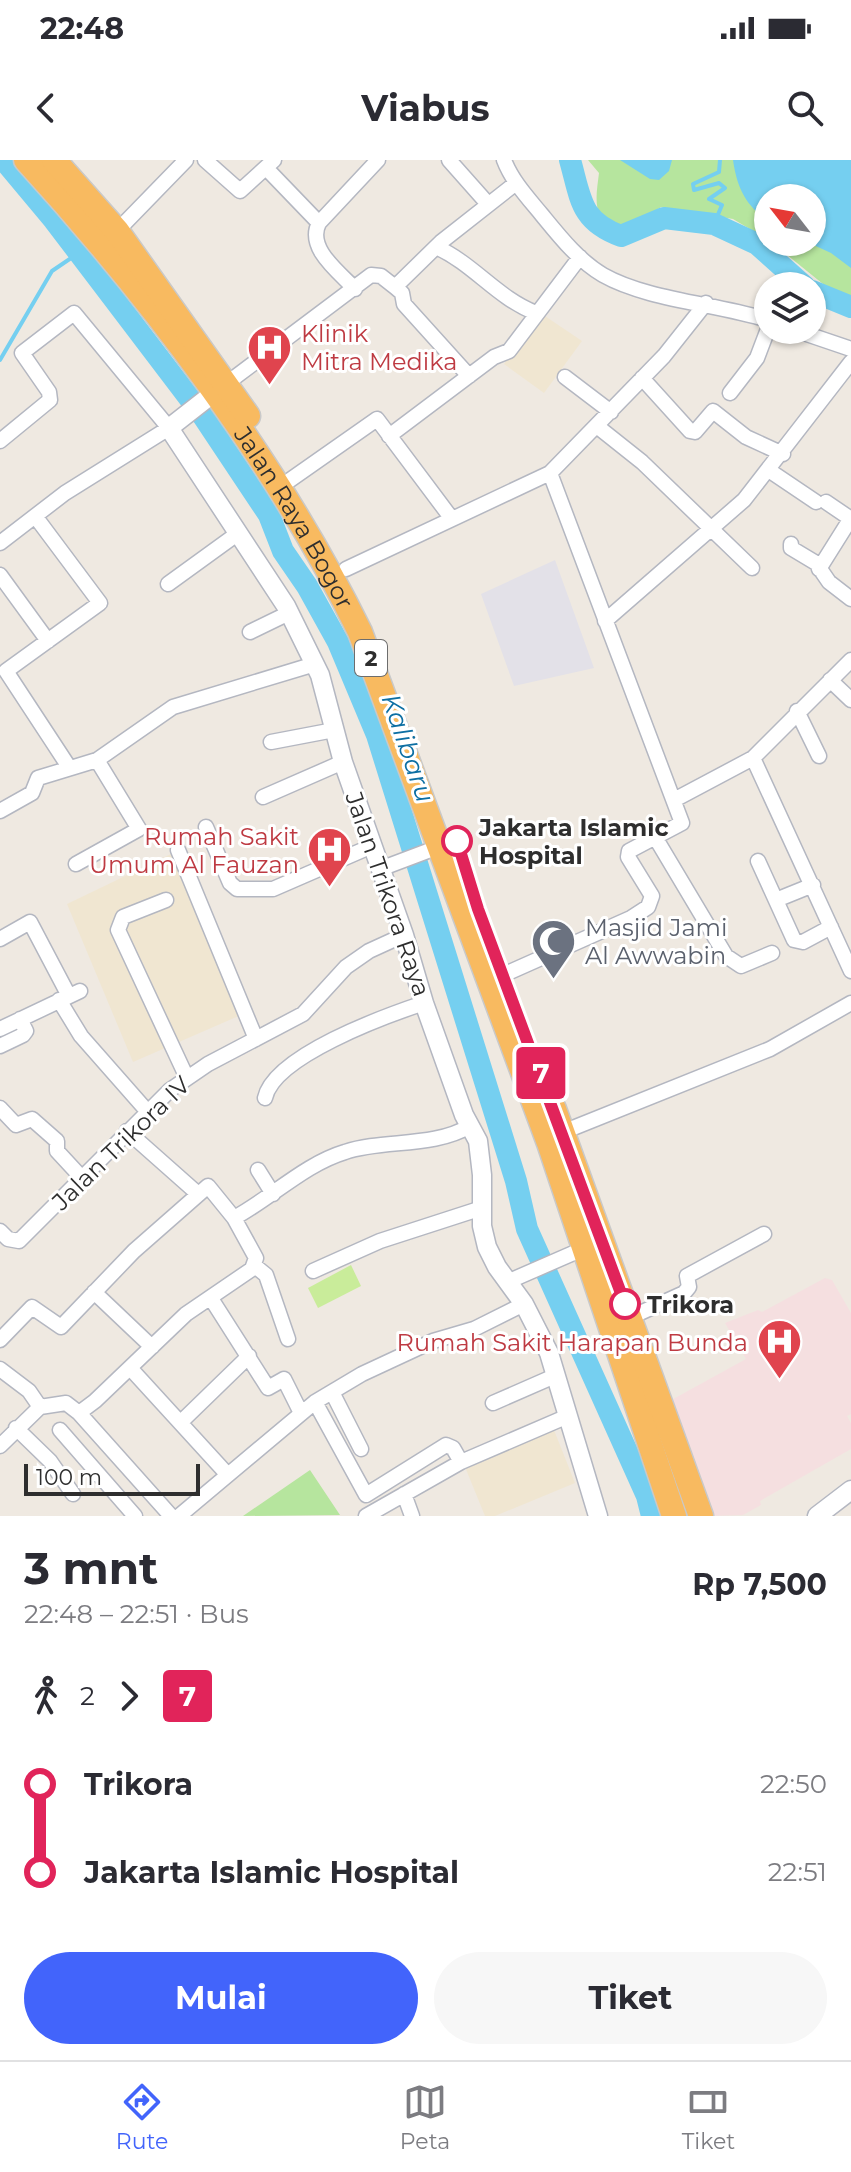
<!DOCTYPE html>
<html lang="id">
<meta charset="utf-8">
<style>
body{margin:0;font-family:Montserrat,sans-serif;background:#f7f7f7;color:#2b2b33;height:100vh;display:flex;flex-direction:column;font-size:30px;white-space:nowrap}
*{box-sizing:border-box;margin:0}
p{font-size:26px;color:#7c7c81}
.icon{flex:none;width:44px;height:44px;fill:none;stroke:currentColor;stroke-width:2;stroke-linecap:round;stroke-linejoin:round}
.map{position:relative;height:1356px;overflow:hidden}
.side{display:flex;flex-direction:column;background:#fff;flex:1}
.side>*{flex:none}
.badge{padding:0 16px;border-radius:6px;font-size:28px;line-height:52px}
.needle{width:52px;rotate:301deg}
.fabs{position:absolute;left:754px;top:24px;display:grid;gap:16px}
.fabs a{display:grid;place-items:center;width:72px;height:72px;border-radius:50%;background:#fff;box-shadow:0 2px 6px #0004;font-size:40px}
.scale{position:absolute;left:24px;bottom:20px;width:176px;box-sizing:border-box;padding-left:8px;border:4px solid #2e2e2e;border-top:0;font-size:22px;line-height:28px;white-space:nowrap;color:#2e2e2e;-webkit-text-stroke:6px #fff;paint-order:stroke}
.map>.badge{position:absolute;translate:-50% -50%;box-shadow:0 0 0 4px #fff}
.legs{display:flex;align-items:center;gap:12px;height:88px;padding:0 24px;font-size:26px}
.legs p{margin-inline-start:auto}
.overview{display:flex;align-items:center;justify-content:space-between;height:136px;padding:0 24px}
h1{font-size:44px;font-weight:700;line-height:60px}
.button{display:flex;gap:16px;margin-top:auto;padding:16px 24px}
.button a{flex:1;height:92px;border-radius:48px;background:#4264fb;color:#fff;font-size:32px;font-weight:700;line-height:92px;text-align:center}
.button a+a{background:#f7f7f7;color:#2b2b33}
ul{padding:0 24px;list-style:none}
li{display:flex;align-items:center;gap:28px;height:88px;font-size:30px}
li i{display:grid;place-items:center;width:12px;height:100%;margin:0 10px;background:currentColor}
li i::after{content:'';width:20px;height:20px;margin:-10px;border:6px solid;border-radius:50%;background:#fff}
li p{margin-inline-start:auto}
li:first-child i{background:linear-gradient(#0000 50%,currentColor 0)}
li:last-child i{background:linear-gradient(currentColor 50%,#0000 0)}
.status{display:flex;justify-content:space-between;align-items:center;height:56px;padding:0 40px;background:#fff;direction:ltr}
.status svg{height:22px;fill:currentColor}
header{display:flex;justify-content:space-between;align-items:center;height:104px;padding:0 24px;background:#fff;font-size:36px;font-weight:700}
.tab-bar{display:flex;justify-content:space-around;align-items:center;height:112px;border-top:2px solid #e1e1e2;background:#fff;font-size:22px;color:#7c7c81}
.tab-bar a{display:grid;justify-items:center;gap:4px}
.tab-bar .selected{color:#4264fb}
.map>svg:first-child{display:block}
.industrial{fill:#e3e1e8}
.education{fill:#f0e6d1}
.medical{fill:#f5dfe0}
.green{fill:#b6e59e}
.pitch{fill:#c9ec9a}
.water{fill:#75cff0}
.lines{fill:none;stroke-linecap:round;stroke-linejoin:round}
.stream{stroke:#75cff0;stroke-width:4}
.river{stroke:#75cff0;stroke-width:22}
.minor-casing{stroke:#b4b7c1;stroke-width:17}
.tertiary-casing{stroke:#b4b7c1;stroke-width:21}
.trunk-casing{stroke:#c9c9c9;stroke-width:27}
.minor{stroke:#fff;stroke-width:14}
.tertiary{stroke:#fff;stroke-width:18}
.trunk{stroke:#f8ba60;stroke-width:24}
.line-1-casing{stroke:#fff;stroke-width:18}
.line-1{stroke:#e1245a;stroke-width:12}
.stop-1-dot{fill:#fff;stroke:#e1245a;stroke-width:4}
.labels{text-anchor:middle;dominant-baseline:central;stroke-width:6;stroke-linejoin:round;paint-order:stroke}
.shield{fill:#fff;stroke:#6d6d6d;stroke-width:2}
.shield-label{font-size:22px;font-weight:bold;fill:#2e2e2e}
.health-label{font-size:24px;fill:#be3a42;stroke:#fff;text-anchor:end}
.street-label{font-size:24px;fill:#2e2e2e;stroke:#fff}
.stop-label{font-size:24px;font-weight:bold;fill:#2e2e2e;stroke:#fff;text-anchor:start}
.worship-label{font-size:24px;fill:#5b616d;stroke:#fff;text-anchor:start}
.water-label{font-size:26px;font-style:italic;fill:#0d6fa3;stroke:#fff}
</style>
<div class="status"><b>22:48</b><svg viewBox="0 0 49 12"><path d="M0 12V9h3v3zM5 12V6h3v6zM10 12V3h3v9zM15 12V0h3v12zM26 1h20v11H26zM47 4h2v5h-2z"/></svg></div>
<header><svg class="icon" aria-label="back" viewBox="0 0 24 24"><path d="M15 5l-7 7 7 7"/></svg>Viabus<svg class="icon" aria-label="search" viewBox="0 0 24 24"><circle cx="10" cy="10" r="6"/><path d="M15 15l6 6"/></svg></header>
<div class="map">
<svg width="851" height="1356" viewBox="0 0 851 1356">
<rect width="100%" height="100%" fill="#efe9e1"/>
<path class="industrial" d="M555 400 594 508 514 526 481 434Z"/>
<path class="education" d="M539 152 582 181 544 233 504 204Z
M173 693 241 855 133 902 67 744Z
M552 1265 575 1323 495 1356H485L463 1302Z"/>
<path class="medical" d="M825 1118 832 1120 851 1153V1254L847 1256 851 1263V1289L760 1341 761 1345 743 1355 705 1356 666 1243 746 1199 725 1163 758 1150 762 1152Z"/>
<path class="green" d="M588 0H851V137L828 128 771 82H812V38H768V80L733 59 661 47 630 68 613 71C592 56 596 37 599 13Z
M310 1310 340 1355 243 1356Z"/>
<path class="pitch" d="M351 1105 361 1126 318 1148 308 1128Z"/>
<path class="water" d="M620 0H672L669 11 659 20 650 19Z
M733 0H851V108L831 93 807 82H812V38H768V61C745 45 737 27 733 0Z"/>
<g class="lines">
<path class="stream" d="M714 64 722 45 709 39 725 28 719 23 694 30 693 24 719 12 720 0
M0 200 52 111 77 94"/>
<path class="river" d="M4 0 54 60 203 256 269 355 283 391 307 426 338 482 377 575 516 1021 527 1069 647 1336 652 1356
M570 0C581 39 580 61 621 76L664 58 714 64 757 84 804 126
M812 131 851 147"/>
<defs>
<path id="minor" d="M205 0 240 31 274 0
M449 0 488 44
M504 0C512 21 528 38 542 55 560 77 579 101 603 115 647 140 718 144 768 160
M267 9 319 63
M117 71 186 0
M436 87C474 104 497 138 536 153
M395 127 402 133 404 144 469 216
M355 129C339 112 306 88 319 63L378 0
M795 170 851 189
M565 217 611 252
M642 218 690 271 695 272 713 251 746 277 783 294
M226 224 371 115 381 116 395 127 441 82 516 23
M730 233 757 198 768 169
M598 267 642 302 752 408
M389 276 494 197 509 191 580 97
M0 281 50 240 49 232 22 193 74 153 169 268 65 333 0 383
M770 311 816 342
M290 320 377 259 452 359
M826 342 851 359
M35 356 100 443 6 511 67 604
M791 384V388L816 403 829 422 851 439
M346 409 550 313 664 196 706 143
M819 409 851 358
M0 415 48 481
M168 424 237 374
M605 461 744 340 851 202
M250 472 289 453
M830 520 851 540
M797 551 819 596
M271 582 334 570
M753 598 851 811
M263 637 343 602
M674 640 753 598 851 500
M0 651 32 633 38 618 97 600 173 547 315 504
M206 667 230 723 237 729H273L372 686
M655 677 726 796 741 806 772 793
M178 690 256 879
M758 701 794 780 803 782 831 767
M76 704 139 669 97 600
M380 709 441 686
M166 740 123 757 118 770 187 918
M776 740 813 725
M0 779 30 762 69 836
M503 815 631 758 648 747 652 736 628 697 629 691 682 663 550 313
M59 840 81 876 147 951
M0 869 80 831
M0 886 23 875 26 871 20 859
M265 938C274 896 385 856 424 843
M0 948 16 965 32 959 57 981V991L82 1018
M127 971 197 1033
M563 972 770 889 851 843
M258 1010 273 1034
M234 1058C271 1038 305 1004 345 992 384 979 433 988 470 966
M0 1071 8 1079 19 1081 170 930 208 904 303 854 346 807 369 791 404 775
M255 1106 266 1115 288 1179
M313 1111 380 1081 482 1048
M507 1122 585 1088
M94 1132 152 1187
M212 1140 268 1228 284 1219 300 1251
M629 1158 684 1133 689 1127 687 1116 764 1074
M0 1180 32 1147 61 1167 134 1091 208 1026 234 1058 256 1098 252 1109 186 1154 95 1241 79 1253 66 1243 40 1247 0 1286
M0 1209 29 1231 40 1247
M131 1209 227 1314
M332 1232 361 1289
M315 1242 366 1335 446 1285 453 1288 461 1302
M493 1243 557 1215
M79 1253 171 1356
M181 1262 249 1196
M16 1268 50 1301 73 1334
M60 1270 135 1356
M404 1334 412 1356
M179 1356 315 1242 362 1214 433 1181 474 1169 524 1144
M366 1356 461 1302 568 1256"/>
<path id="tertiary" d="M224 225 169 268 286 446 320 515 343 602 404 775 424 843 464 955 478 981 482 1015V1066L487 1087 497 1107 524 1144 549 1193 598 1356
M817 1356 851 1330"/>
<g id="trunk">
<path id="s1" d="M26 0C152 138 278 304 360 472L549 983 674 1356"/>
<path d="M54 0 117 71 248 256"/>
<path d="M554 949 701 1356"/>
</g>
</defs>
<use href="#minor" class="minor-casing"/>
<use href="#tertiary" class="tertiary-casing"/>
<use href="#trunk" class="trunk-casing"/>
<use href="#minor" class="minor"/>
<use href="#tertiary" class="tertiary"/>
<use href="#trunk" class="trunk"/>
</g>
<g class="lines">
<defs>
<path id="line-1" d="M457 681 478 749 625 1144"/>
</defs>
<use href="#line-1" class="line-1-casing"/>
<use href="#line-1" class="line-1"/>
</g>
<defs>
<symbol id="hospital-pin" viewBox="-11 -11 22 30"><path d="M0 17L-7.5 6A9.5 9.5 0 1 1 7.5 6Z" fill="#e0444e" stroke="#fff"/><path d="M-5-5h3v3.5h4V-5h3V5h-3V1.5h-4V5h-3Z" fill="#fff"/></symbol>
<symbol id="mosque-pin" viewBox="-11 -11 22 30"><path d="M0 17L-7.5 6A9.5 9.5 0 1 1 7.5 6Z" fill="#6b7280" stroke="#fff"/><path d="M3.5-4.9A6 6 0 1 0 3.5 4.9A5 5 0 1 1 3.5-4.9Z" fill="#fff"/></symbol>
</defs>
<g fill-rule="evenodd">
<use href="#hospital-pin" x="244" y="162" width="51" height="69"/>
<use href="#hospital-pin" x="304" y="664" width="51" height="69"/>
<use href="#mosque-pin" x="528" y="756" width="51" height="69"/>
<use href="#hospital-pin" x="754" y="1156" width="51" height="69"/>
</g>
<g class="stop-1-dot">
<circle cx="457" cy="681" r="14"/>
<circle cx="625" cy="1144" r="14"/>
</g>
<g class="labels">
<rect class="shield" x="355" y="480" width="32" height="36" rx="6"/>
<g class="shield-label">
<text x="371" y="498">2</text>
</g>
<g class="health-label">
<text x="301" y="173" text-anchor="start">Klinik<tspan x="301" dy="28">Mitra Medika</tspan></text>
<text x="299" y="676">Rumah Sakit<tspan x="299" dy="28">Umum Al Fauzan</tspan></text>
<text x="748" y="1182">Rumah Sakit Harapan Bunda</text>
</g>
<g class="street-label">
<text stroke="none"><textPath href="#s1" startOffset="448">Jalan Raya Bogor</textPath></text>
<text transform="translate(388 734) rotate(71)">Jalan Trikora Raya</text>
<text transform="translate(121 983) rotate(-44)">Jalan Trikora IV</text>
</g>
<g class="stop-label">
<text x="479" y="667">Jakarta Islamic<tspan x="479" dy="28">Hospital</tspan></text>
<text x="647" y="1144">Trikora</text>
</g>
<g class="worship-label">
<text x="585" y="767">Masjid Jami<tspan x="585" dy="28">Al Awwabin</tspan></text>
</g>
<g class="water-label">
<text transform="translate(408 588) rotate(71)">Kalibaru</text>
</g>
</g>
</svg>
<div class="fabs">
<a><svg class="needle" viewBox="-14 -14 28 28"><path d="M0-13l5 13h-10z" fill="#e53935"/><path d="M0 13l5-13h-10z" fill="#7c7c81"/></svg></a>
<a><svg class="icon" aria-label="layers" viewBox="0 0 24 24"><path d="M12 4l9 5-9 5-9-5zM3 14l9 5 9-5"/></svg></a>
</div>
<div class="scale">100 m</div>
<b class="badge" style="left:541px;top:913px;background:#e1245a;color:#fff">7</b>
</div>
<section class="side">
<div class="overview"><div><h1>3 mnt</h1><p>22:48 – 22:51 · Bus</p></div><b>Rp 7,500</b></div>
<div class="legs"><svg class="icon" aria-label="walk" viewBox="0 0 24 24"><circle cx="13" cy="4" r="2"/><path d="M13 8l-2 6 4 7M11 14l-3 7M7 12l3-4h3l4 4"/></svg>2<svg class="icon" aria-label="forward" viewBox="0 0 24 24"><path d="M9 5l7 7-7 7"/></svg><b class="badge" style="background:#e1245a;color:#fff">7</b></div>
<ul>
<li><i style="color:#e1245a"></i><b>Trikora</b><p>22:50</p></li>
<li><i style="color:#e1245a"></i><b>Jakarta Islamic Hospital</b><p>22:51</p></li>
</ul>
<div class="button"><a>Mulai</a><a>Tiket</a></div>
</section>
<nav class="tab-bar">
<a class="selected"><svg class="icon" aria-label="directions" viewBox="0 0 24 24"><path d="M12 3l9 9-9 9-9-9zM9 14v-3h6M13 9l2 2-2 2"/></svg>Rute</a>
<a><svg class="icon" aria-label="map" viewBox="0 0 24 24"><path d="M3 6l6-2 6 2 6-2v14l-6 2-6-2-6 2zM9 4v14M15 6v14"/></svg>Peta</a>
<a><svg class="icon" aria-label="tickets" viewBox="0 0 24 24"><path d="M3 7h18v10H3zM15 7v10"/></svg>Tiket</a>
</nav>
